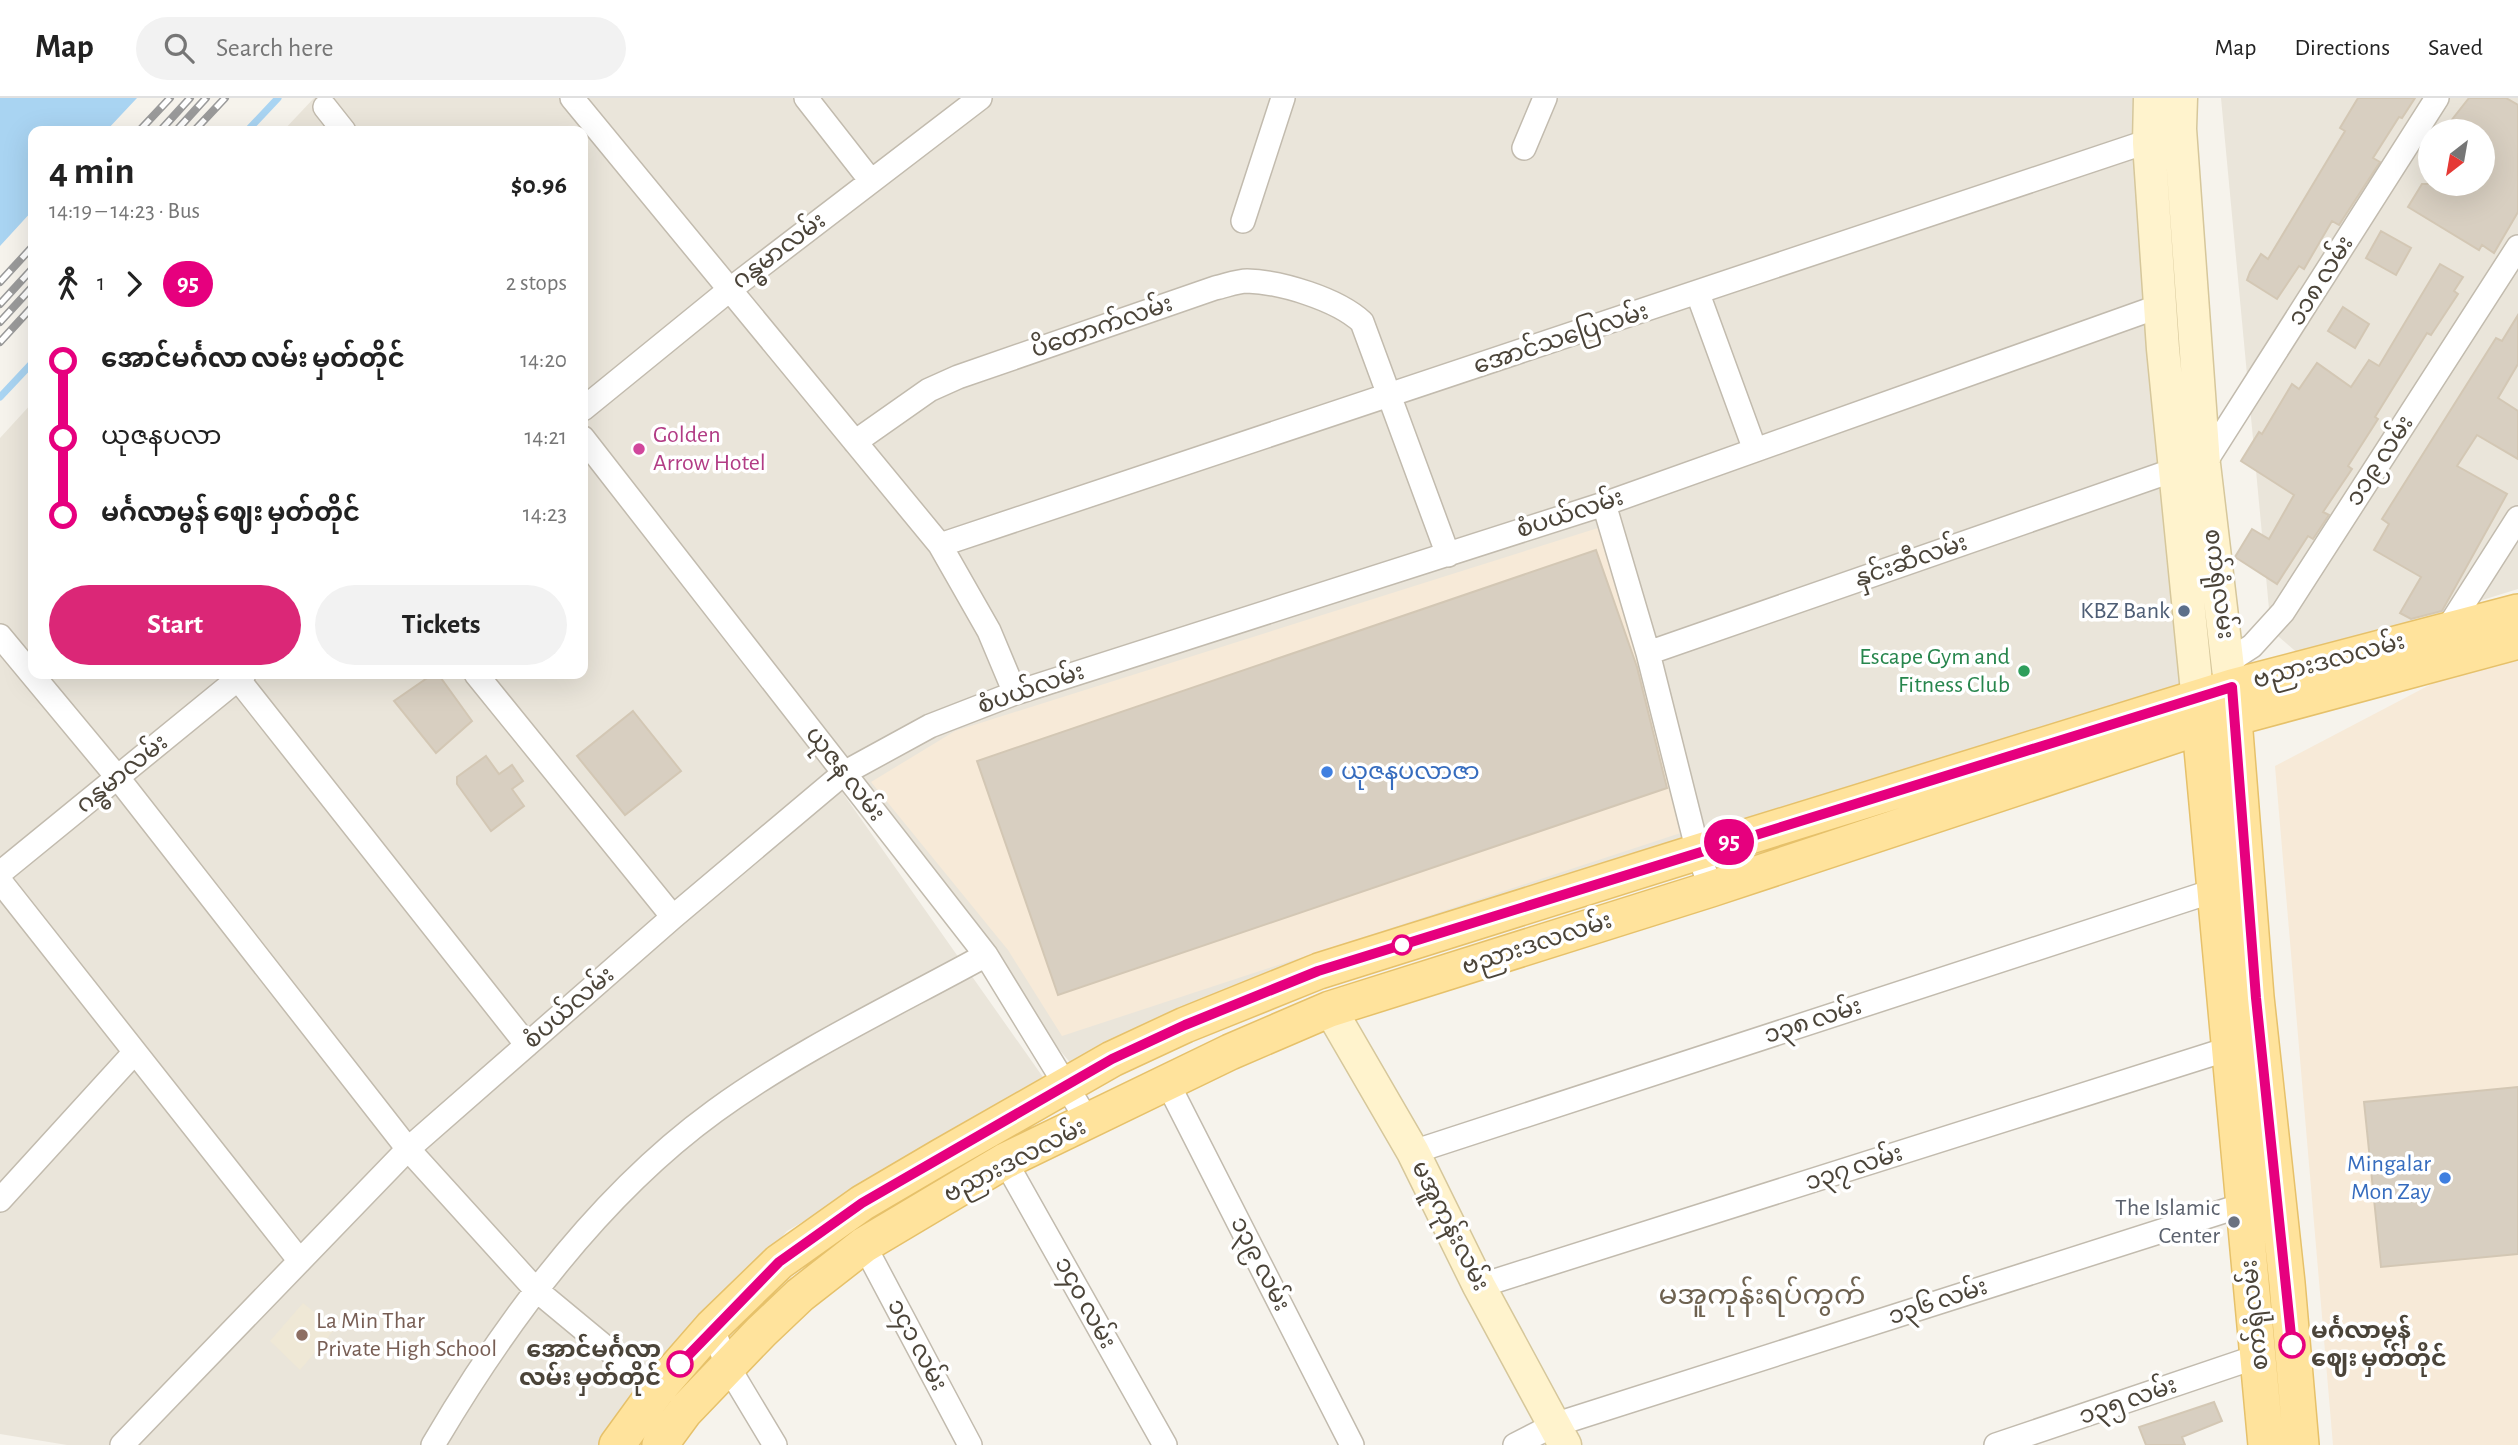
<!DOCTYPE html>
<meta charset="utf-8">
<style>
body{margin:0;font-family:"Alegreya Sans","Noto Sans Myanmar",sans-serif;background:#f2f2f2;color:#222;height:100vh;display:flex;flex-direction:column;font-size:26px;white-space:nowrap}
*{box-sizing:border-box;margin:0}
p{font-size:23px;color:#767676}
.icon{flex:none;width:38px;height:38px;fill:none;stroke:currentColor;stroke-width:2;stroke-linecap:round;stroke-linejoin:round}
.map{position:relative;flex:1;overflow:hidden}
.side{position:absolute;left:28px;top:28px;width:560px;height:553px;display:flex;flex-direction:column;background:#fff;border-radius:14px;box-shadow:0 7px 28px #0002}
.side>*{flex:none}
.badge{padding:0 14px;border-radius:23px;font-size:24px;line-height:46px}
.needle{width:46px;rotate:211deg}
.controls{position:absolute;left:2418px;top:21px;display:grid;gap:14px}
.controls a{display:grid;place-items:center;width:77px;height:77px;border-radius:50%;background:#fff;box-shadow:0 7px 28px #0002;font-size:35px}
.map>.badge{position:absolute;translate:-50% -50%;box-shadow:0 0 0 4px #fff}
.legs{display:flex;align-items:center;gap:10px;height:77px;padding:0 21px;font-size:23px}
.legs p{margin-inline-start:auto}
.summary{display:flex;align-items:center;justify-content:space-between;height:119px;padding:0 21px}
h1{font-size:38px;font-weight:700;line-height:52px}
.button{display:flex;gap:14px;margin-top:auto;padding:14px 21px}
.button a{flex:1;height:80px;border-radius:42px;background:#db2777;color:#fff;font-size:28px;font-weight:700;line-height:80px;text-align:center}
.button a+a{background:#f2f2f2;color:#222}
ul{padding:0 21px;list-style:none}
li{display:flex;align-items:center;gap:24px;height:77px;font-size:26px}
li i{display:grid;place-items:center;width:10px;height:100%;margin:0 9px;background:currentColor}
li i::after{content:'';width:18px;height:18px;margin:-9px;border:5px solid;border-radius:50%;background:#fff}
li p{margin-inline-start:auto}
li:first-child i{background:linear-gradient(#0000 50%,currentColor 0)}
li:last-child i{background:linear-gradient(currentColor 50%,#0000 0)}
header{display:flex;align-items:center;gap:42px;box-sizing:border-box;height:98px;padding:0 35px;background:#fff;border-bottom:2px solid #e0e0e0}
header strong{font-size:33px}
nav{display:flex;gap:38px;margin-inline-start:auto;font-size:24px}
.search{width:490px;height:63px;background:#f2f2f2;display:flex;align-items:center;gap:18px;box-sizing:border-box;padding:0 24px;border-radius:38px;color:#767676;font-size:26px}
.map>svg:first-child{display:block}
.residential{fill:#eae5da;fill-rule:evenodd}
.commercial{fill:#f7ead8}
.education{fill:#efe8d6}
.water{fill:#a9d4f2}
.lines{fill:none;stroke-linecap:round;stroke-linejoin:round}
.stream{stroke:#a9d4f2;stroke-width:7}
.building{fill:#d8cfc1;stroke:#d3c7b4;stroke-width:2}
.street-casing{stroke:#c2bbae;stroke-width:26}
.secondary-casing{stroke:#d6c79b;stroke-width:35}
.primary-casing{stroke:#e6c16a;stroke-width:38}
.street{stroke:#fff;stroke-width:23}
.secondary{stroke:#fff3cd;stroke-width:32}
.primary{stroke:#ffe39c;stroke-width:35}
.rail-casing{stroke:#9a9a9a;stroke-width:8}
.rail{stroke:#fff;stroke-width:5;stroke-dasharray:16;stroke-linecap:butt}
.line-1-casing{stroke:#fff;stroke-width:16}
.line-1{stroke:#e6007e;stroke-width:10}
.hotel-dot{fill:#d1479c;stroke:#fff;stroke-width:2.5}
.service-dot{fill:#5c6f8a;stroke:#fff;stroke-width:2.5}
.leisure-dot{fill:#2e9e5b;stroke:#fff;stroke-width:2.5}
.shop-dot{fill:#3f7fe0;stroke:#fff;stroke-width:2.5}
.stop-1-dot{fill:#fff;stroke:#e6007e;stroke-width:3.5}
.worship-dot{fill:#6b7280;stroke:#fff;stroke-width:2.5}
.education-dot{fill:#8d6e63;stroke:#fff;stroke-width:2.5}
.labels{text-anchor:middle;dominant-baseline:central;stroke-width:7;stroke-linejoin:round;paint-order:stroke}
.street-label{font-size:24px;fill:#4b4439;stroke:#fff}
.hotel-label{font-size:24px;fill:#b23c85;stroke:#fff;text-anchor:start}
.service-label{font-size:24px;fill:#4e5e75;stroke:#fff;text-anchor:end}
.leisure-label{font-size:24px;fill:#27864d;stroke:#fff;text-anchor:end}
.shop-label{font-size:24px;fill:#366cbe;stroke:#fff;text-anchor:start}
.worship-label{font-size:24px;fill:#5b616d;stroke:#fff;text-anchor:end}
.education-label{font-size:24px;fill:#785e54;stroke:#fff;text-anchor:start}
.stop-label{font-size:24px;font-weight:bold;fill:#4b4439;stroke:#fff;text-anchor:start}
.quarter-label{font-size:28px;fill:#6e6250;stroke:#fff}
</style>
<header>
<strong>Map</strong>
<div class="search"><svg class="icon" aria-label="search" viewBox="0 0 24 24"><circle cx="10" cy="10" r="6"/><path d="M15 15l6 6"/></svg>Search here</div>
<nav><a>Map</a><a>Directions</a><a>Saved</a></nav>
</header>
<div class="map">
<svg width="2518" height="1347" viewBox="0 0 2518 1347">
<rect width="100%" height="100%" fill="#f6f3ec"/>
<path class="residential" d="M314 0H2147L2190 595 1073 968 842 694 1045 982 787 1133 641 1299 612 1347H67L0 1336V340L33 304V576H583V33H283Z
M2221 0H2518V491L2301 558 2271 532ZM2431 33H2483V86H2431Z"/>
<path class="commercial" d="M1598 430 1702 728 1062 938 1008 852 871 684 955 633Z
M2518 557V1347H2333L2275 668 2443 580Z"/>
<path class="education" d="M303 1205 335 1231 300 1272 270 1243Z"/>
<path class="water" d="M0 0H137L106 33H33V112L0 148Z"/>
<g class="lines">
<path class="stream" d="M247 33 278 0
M0 299 33 264"/>
</g>
<path class="building" d="M2358 0H2415L2402 20 2399 19 2373 60 2380 64 2339 127 2332 123 2304 171 2299 168 2277 201 2247 182 2250 174 2261 156 2268 161 2345 33 2340 30Z
M2469 0H2506L2518 7V114L2494 155 2482 147 2479 152 2408 109 2422 86H2483V33H2443Z
M2381 133 2411 150 2396 177 2366 160Z
M2440 166 2463 179 2454 193 2458 196 2431 237 2427 235 2375 319 2378 321 2348 368 2352 371 2323 414 2329 417 2313 441 2308 438 2277 486 2235 459 2252 431 2269 441 2294 397 2241 363 2259 334 2262 336 2292 286 2299 291 2317 265 2351 289 2369 262 2379 268Z
M2343 209 2369 226 2355 250 2328 233Z
M2518 217V266L2498 300 2518 313V361L2477 337 2457 368 2507 396 2442 513 2411 521 2400 515 2421 479 2374 452 2389 426 2382 421 2496 240 2502 243Z
M1596 452 1637 569 1667 690 1058 897 977 663Z
M433 576H438L472 623 436 655 394 603Z
M633 613 681 673 625 717 577 658Z
M486 658 499 676 512 667 523 683 512 691 524 708 491 733 457 686V679Z
M2518 989V1156L2381 1169 2364 1004Z
M2214 1304 2222 1323 2182 1339 2185 1347H2146L2139 1329Z"/>
<g class="lines">
<defs>
<path id="street" d="M572 0 940 447 989 533 1015 595
M806 0 871 83
M325 9 344 33
M1524 50 1545 0
M1243 123 1283 0
M1698 196 1755 352
M583 311 728 193 980 0
M583 340 986 857 1089 1025
M855 344 929 292 958 279 1215 190C1225 188 1237 183 1247 183 1281 184 1337 201 1362 224L1448 457
M2204 366 2437 0
M1604 406 1648 555 1698 754 1711 791
M940 447 2161 39
M2446 533 2518 420
M0 538 118 680 408 1051 535 1191 657 1292
M1648 555 2174 372
M2229 563 2252 548 2283 514 2518 149
M234 576 527 947
M476 576 673 819
M0 775 244 576
M0 783 300 1163
M1168 986 1352 1347
M1413 1054 2213 793
M1005 1063 1165 1347
M0 1102 134 955
M864 1147 970 1347
M1479 1188 2228 951
M712 1229 727 1267 775 1347
M122 1347 408 1051 673 819 844 675 930 628 1015 595 1604 406 2160 208
M433 1347C506 1223 598 1098 715 1013 799 952 895 907 986 857
M1515 1347 1554 1327 2243 1107
M1996 1347 2259 1258"/>
<path id="secondary" d="M2150 0 2149 45 2163 251 2200 624
M2181 0 2180 31 2204 366 2233 612
M1330 911 1413 1054 1479 1188 1565 1347"/>
<path id="primary" d="M2234 621 2256 899 2287 1185 2301 1347
M2200 629 2266 1347
M617 1347 657 1292 712 1229 779 1164 862 1105 942 1058 1112 961 1185 927 1319 873 1698 754 2232 589 2518 514
M660 1347 685 1313 761 1234 800 1197 864 1147 1005 1063 1230 954 1330 911 1711 791 2200 629 2518 543"/>
</defs>
<use href="#street" class="street-casing"/>
<use href="#secondary" class="secondary-casing"/>
<use href="#primary" class="primary-casing"/>
<use href="#street" class="street"/>
<use href="#secondary" class="secondary"/>
<use href="#primary" class="primary"/>
<defs>
<path id="rail" d="M139 33 170 0
M160 33 190 0
M176 33 206 0
M194 33 225 0
M0 184 33 148
M0 206 33 170
M0 224 33 188
M0 244 33 208"/>
</defs>
<use href="#rail" class="rail-casing"/>
<use href="#rail" class="rail"/>
</g>
<g class="lines">
<defs>
<path id="line-1" d="M680 1266 779 1164 862 1105 1112 961 1185 927 1318 873 2232 589 2256 900 2292 1247"/>
</defs>
<use href="#line-1" class="line-1-casing"/>
<use href="#line-1" class="line-1"/>
</g>
<circle class="hotel-dot" cx="639" cy="351" r="7"/>
<circle class="service-dot" cx="2184" cy="513" r="7"/>
<circle class="leisure-dot" cx="2024" cy="573" r="7"/>
<g class="shop-dot">
<circle cx="1327" cy="674" r="7"/>
<circle cx="2445" cy="1080" r="7"/>
</g>
<g class="stop-1-dot">
<circle cx="1402" cy="847" r="9"/>
<circle cx="2292" cy="1247" r="12"/>
<circle cx="680" cy="1266" r="12"/>
</g>
<circle class="worship-dot" cx="2234" cy="1124" r="7"/>
<circle class="education-dot" cx="302" cy="1237" r="7"/>
<g class="labels">
<g class="street-label">
<text transform="translate(779 153) rotate(-37)">ဂန္ဓမာလမ်း</text>
<text transform="translate(2321 183) rotate(-58)">၁၁၈ လမ်း</text>
<text transform="translate(1102 229) rotate(-19)">ပိတောက်လမ်း</text>
<text transform="translate(1561 241) rotate(-18)">အောင်သပြေလမ်း</text>
<text transform="translate(2380 363) rotate(-57)">၁၁၉ လမ်း</text>
<text transform="translate(1570 416) rotate(-18)">စံပယ်လမ်း</text>
<text transform="translate(1911 463) rotate(-19)">နှင်းဆီလမ်း</text>
<text transform="translate(2219 486) rotate(83)">စက်ရုံလမ်း</text>
<text transform="translate(2329 563) rotate(-15)">ဗညားဒလလမ်း</text>
<text transform="translate(1031 591) rotate(-19)">စံပယ်လမ်း</text>
<text transform="translate(122 676) rotate(-39)">ဂန္ဓမာလမ်း</text>
<text transform="translate(845 676) rotate(52)">ယုဇန လမ်း</text>
<text transform="translate(1537 846) rotate(-18)">ဗညားဒလလမ်း</text>
<text transform="translate(569 910) rotate(-41)">စံပယ်လမ်း</text>
<text transform="translate(1813 923) rotate(-18)">၁၃၈ လမ်း</text>
<text transform="translate(1015 1063) rotate(-27)">ဗညားဒလလမ်း</text>
<text transform="translate(1854 1070) rotate(-18)">၁၃၇ လမ်း</text>
<text transform="translate(1450 1128) rotate(63)">မအူကုန်းလမ်း</text>
<text transform="translate(1260 1166) rotate(63)">၁၃၉ လမ်း</text>
<text transform="translate(1938 1204) rotate(-18)">၁၃၆ လမ်း</text>
<text transform="translate(1085 1205) rotate(61)">၁၄၀ လမ်း</text>
<text transform="translate(2255 1217) rotate(-96)">စက်ရုံလမ်း</text>
<text transform="translate(917 1247) rotate(62)">၁၄၁ လမ်း</text>
<text transform="translate(2128 1303) rotate(-19)">၁၃၅ လမ်း</text>
</g>
<g class="hotel-label">
<text x="653" y="337">Golden<tspan x="653" dy="28">Arrow Hotel</tspan></text>
</g>
<g class="service-label">
<text x="2170" y="513">KBZ Bank</text>
</g>
<g class="leisure-label">
<text x="2010" y="559">Escape Gym and<tspan x="2010" dy="28">Fitness Club</tspan></text>
</g>
<g class="shop-label">
<text x="1341" y="674">ယုဇနပလာဇာ</text>
<text x="2431" y="1066" text-anchor="end">Mingalar<tspan x="2431" dy="28">Mon Zay</tspan></text>
</g>
<g class="worship-label">
<text x="2220" y="1110">The Islamic<tspan x="2220" dy="28">Center</tspan></text>
</g>
<g class="education-label">
<text x="316" y="1223">La Min Thar<tspan x="316" dy="28">Private High School</tspan></text>
</g>
<g class="stop-label">
<text x="2311" y="1233">မင်္ဂလာမွန်<tspan x="2311" dy="28">ဈေး မှတ်တိုင်</tspan></text>
<text x="661" y="1252" text-anchor="end">အောင်မင်္ဂလာ<tspan x="661" dy="28">လမ်း မှတ်တိုင်</tspan></text>
</g>
<g class="quarter-label">
<text x="1762" y="1198">မအူကုန်းရပ်ကွက်</text>
</g>
</g>
</svg>
<div class="controls">
<a><svg class="needle" viewBox="-14 -14 28 28"><path d="M0-13l5 13h-10z" fill="#e53935"/><path d="M0 13l5-13h-10z" fill="#767676"/></svg></a>
</div>
<b class="badge" style="left:1729px;top:744px;background:#e6007e;color:#fff">95</b>
<section class="side">
<div class="summary"><div><h1>4 min</h1><p>14:19 – 14:23 · Bus</p></div><b>$0.96</b></div>
<div class="legs"><svg class="icon" aria-label="walk" viewBox="0 0 24 24"><circle cx="13" cy="4" r="2"/><path d="M13 8l-2 6 4 7M11 14l-3 7M7 12l3-4h3l4 4"/></svg>1<svg class="icon" aria-label="forward" viewBox="0 0 24 24"><path d="M9 5l7 7-7 7"/></svg><b class="badge" style="background:#e6007e;color:#fff">95</b><p>2 stops</p></div>
<ul>
<li><i style="color:#e6007e"></i><b>အောင်မင်္ဂလာ လမ်း မှတ်တိုင်</b><p>14:20</p></li>
<li><i style="color:#e6007e"></i><span>ယုဇနပလာ</span><p>14:21</p></li>
<li><i style="color:#e6007e"></i><b>မင်္ဂလာမွန် ဈေး မှတ်တိုင်</b><p>14:23</p></li>
</ul>
<div class="button"><a>Start</a><a>Tickets</a></div>
</section>
</div>
